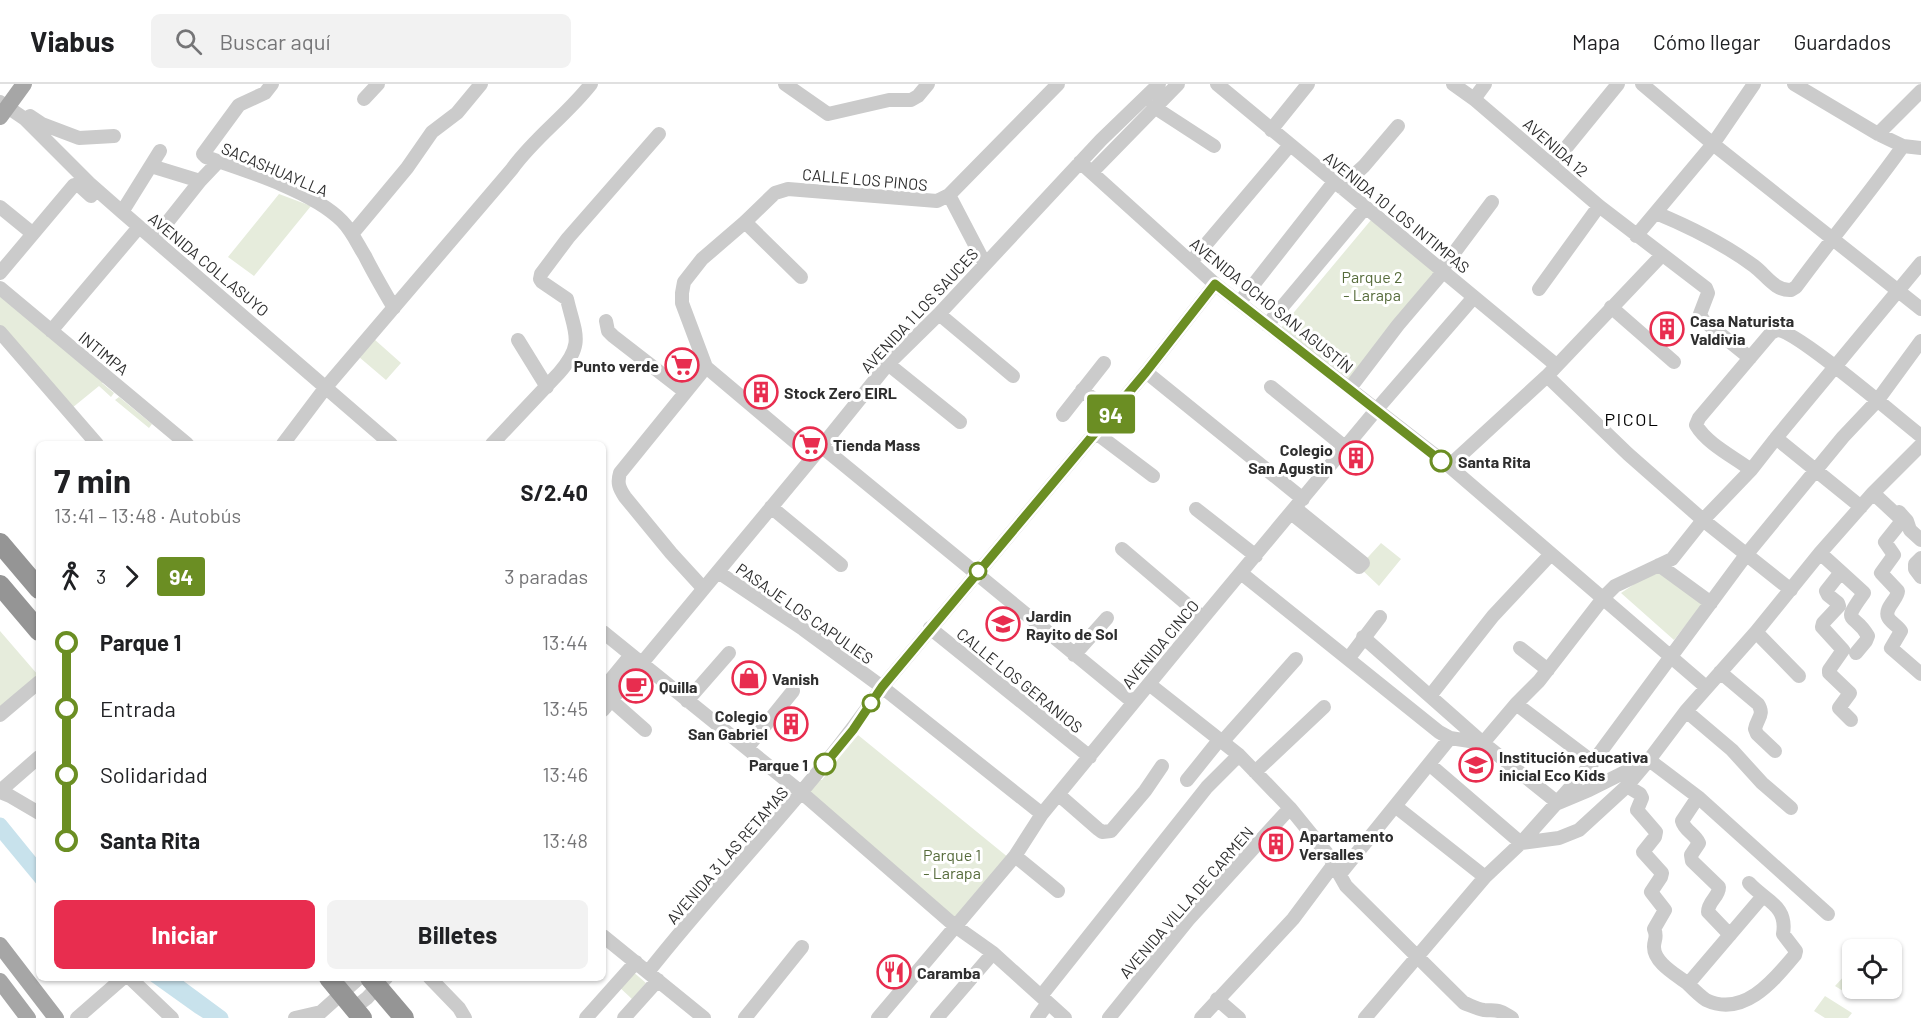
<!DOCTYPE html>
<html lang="es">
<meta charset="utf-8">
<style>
body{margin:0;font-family:Barlow,sans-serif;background:#f2f2f2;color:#202124;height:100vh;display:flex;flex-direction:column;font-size:22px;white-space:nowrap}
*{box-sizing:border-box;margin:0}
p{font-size:20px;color:#757577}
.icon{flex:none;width:33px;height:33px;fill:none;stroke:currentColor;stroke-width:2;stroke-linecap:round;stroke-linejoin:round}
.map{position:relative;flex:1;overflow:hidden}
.side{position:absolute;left:36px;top:357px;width:570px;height:540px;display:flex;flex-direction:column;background:#fff;border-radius:9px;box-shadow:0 2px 4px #0004}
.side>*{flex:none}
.badge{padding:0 12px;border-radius:4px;font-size:21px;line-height:39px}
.tools{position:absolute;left:1842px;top:855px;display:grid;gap:12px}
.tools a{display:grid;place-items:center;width:60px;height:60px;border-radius:9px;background:#fff;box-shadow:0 2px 4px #0004;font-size:30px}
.map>.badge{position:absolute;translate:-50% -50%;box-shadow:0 0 0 3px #fff}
.legs{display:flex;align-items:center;gap:9px;height:66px;padding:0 18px;font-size:20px}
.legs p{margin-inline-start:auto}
.summary{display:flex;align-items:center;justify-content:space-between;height:102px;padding:0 18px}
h1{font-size:33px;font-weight:700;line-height:45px}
.button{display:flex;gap:12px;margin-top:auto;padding:12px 18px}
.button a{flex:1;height:69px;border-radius:9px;background:#e82d4f;color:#fff;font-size:24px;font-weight:700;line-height:69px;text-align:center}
.button a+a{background:#f2f2f2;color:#202124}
ul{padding:0 18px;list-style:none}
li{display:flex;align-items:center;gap:21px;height:66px;font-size:22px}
li i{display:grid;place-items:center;width:9px;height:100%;margin:0 8px;background:currentColor}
li i::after{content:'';width:15px;height:15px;margin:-8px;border:4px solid;border-radius:50%;background:#fff}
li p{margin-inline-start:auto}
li:first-child i{background:linear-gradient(#0000 50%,currentColor 0)}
li:last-child i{background:linear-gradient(currentColor 50%,#0000 0)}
header{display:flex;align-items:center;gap:36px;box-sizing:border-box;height:84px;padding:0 30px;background:#fff;border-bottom:2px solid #e0e0e0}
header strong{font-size:28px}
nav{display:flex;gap:33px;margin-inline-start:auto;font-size:21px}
.search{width:420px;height:54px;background:#f2f2f2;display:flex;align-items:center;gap:15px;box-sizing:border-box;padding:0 21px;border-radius:9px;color:#757577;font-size:22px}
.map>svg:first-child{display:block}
.green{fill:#e6ecdc}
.water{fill:#c8e2ec}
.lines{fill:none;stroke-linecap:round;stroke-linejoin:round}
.river{stroke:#c8e2ec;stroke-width:15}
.minor{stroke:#cbcbcb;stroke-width:14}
.major{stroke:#a6a6a6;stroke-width:16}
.highway{stroke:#959595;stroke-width:20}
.line-1-casing{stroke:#fff;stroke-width:14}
.line-1{stroke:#6b8e23;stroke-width:9}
.stop-1-dot{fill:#fff;stroke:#6b8e23;stroke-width:3}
.labels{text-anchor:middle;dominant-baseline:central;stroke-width:6;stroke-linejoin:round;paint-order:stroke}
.street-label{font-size:16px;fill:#2e2e2e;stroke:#fff}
.park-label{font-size:16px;fill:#566b3b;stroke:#fff}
.poi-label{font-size:16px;font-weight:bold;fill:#2e2e2e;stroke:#fff;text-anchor:start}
.stop-label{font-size:16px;font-weight:bold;fill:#2e2e2e;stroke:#fff;text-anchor:start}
.neighbourhood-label{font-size:18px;letter-spacing:1.5px;fill:#000;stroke:#fff}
</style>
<header>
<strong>Viabus</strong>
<div class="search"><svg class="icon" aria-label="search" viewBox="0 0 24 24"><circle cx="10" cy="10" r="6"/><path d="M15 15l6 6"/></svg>Buscar aquí</div>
<nav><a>Mapa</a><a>Cómo llegar</a><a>Guardados</a></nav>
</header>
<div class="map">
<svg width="1921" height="934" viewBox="0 0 1921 934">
<rect width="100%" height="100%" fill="#fff"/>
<path class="green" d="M279 110 311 122 254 192 228 173Z
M1371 136 1437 190 1347 297 1280 245Z
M0 212 105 296 102 299 114 309 111 313 99 302 72 324 0 242Z
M374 255 401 279 386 296 359 273Z
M119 313 152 340 149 344 115 316Z
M1381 459 1401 475 1379 502 1359 483Z
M1665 489 1704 518 1674 556 1621 509 1648 491Z
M0 547 38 591 0 623Z
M858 651 1009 774 956 835 809 708 819 696H822L832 683 833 678Z
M631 886 646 899 632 915 617 901Z
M1846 890 1852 893V904L1864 905 1856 915 1835 902Z
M1825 912 1852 929 1848 934H1825L1814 927Z"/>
<path class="water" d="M0 741 39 789V803L0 756Z
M146 894H171L179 903 221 934H203L195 929Z"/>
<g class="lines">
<path class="river" d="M0 741 39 789
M171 894 179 903 221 934"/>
<path class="minor" d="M272 0 265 9 239 21 203 70 206 73C245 86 314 108 342 137 352 147 358 161 365 172 374 190 384 207 394 224
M785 0 828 30 889 16H911L918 12 928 0
M1217 0 1556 281
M1453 0 1474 15 1599 122 1706 204 1708 209 1700 230 1703 236 1750 274
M1642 0 1713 60 1921 225
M1794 0 1878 50 1903 62 1921 64
M364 15 378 0
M1474 15 1485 0
M0 18 25 35 89 99 122 128 391 360
M1154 23 1214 62
M30 32 42 40 79 54 114 52
M1271 46 1308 0
M1878 50 1921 7
M1080 78 1215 200 1449 382 1706 603
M1552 81 1618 0
M151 82 200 97
M1092 88 1178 0
M1341 103 1364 82 1398 42
M949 111 985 180
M0 123 32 149
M122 128 160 67
M1656 129C1690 143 1724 160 1754 182 1766 191 1775 207 1791 206L1796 203C1831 155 1869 110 1903 62
M745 138 801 193
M352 150 407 84 432 48 457 29 481 0
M1636 152 1713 60 1754 0
M154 155 200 97 218 78
M1191 178 1290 61
M0 189 74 101 80 102 91 112
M0 204 187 360
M1539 205 1599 122
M1239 219 1334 98
M1611 223 1674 278
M939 230 1013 292
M606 237 608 247 613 252 684 307
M1267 241 1365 124
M51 247 139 143
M0 248 97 360
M518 256 547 303
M888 280 960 338
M1146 288 1303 415
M1547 292 1628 370 1703 436 1791 506
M1271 303 1346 364
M1350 304 1398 241 1438 194 1442 185 1492 118
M1082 306 1112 329
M1063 331 1104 279
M1096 349 1153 392
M1776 354 1861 423
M283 360 326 303 512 85C534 54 567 31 591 0
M492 360 559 289C585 259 575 250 567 215L542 198 540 195 541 190 568 154 659 50
M821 362 1133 618
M813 373 706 283 682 219V209L684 198 702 175 745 138 775 109 788 105 937 117 949 111 1058 0
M1449 382 1547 292 1662 171
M1751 386C1734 373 1707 360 1696 341L1699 334 1771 249 1777 246C1796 246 1899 335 1921 352
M1873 409 1900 434 1901 438 1885 458 1894 471 1881 489 1898 507C1898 515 1884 524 1888 533 1890 538 1898 542 1901 547L1891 564 1921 590
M771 423 841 481
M1196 425 1256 472
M1899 428 1907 437 1910 446 1921 456
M1291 429 1359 483 1363 479 1295 424
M1122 465 1203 534
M1820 469 1841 488 1826 507 1828 511 1838 519 1839 522 1823 539 1822 543 1843 566 1829 586V589L1850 609 1839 624 1851 636
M1921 474 1915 480V485L1921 493
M1659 481 1711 519
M718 488 803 545 882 603 1042 730
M1841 488 1864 509C1840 542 1854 527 1868 552L1866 557 1856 569
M1241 489 1439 648 1450 654 1483 659 1516 620 1539 597 1604 513 1615 502 1672 475 1703 436 1751 386 1776 354 1921 179
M703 504 671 469 625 413C619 404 617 399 620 389L706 283
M930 544 1090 673
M603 548 802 709 955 842 993 869 1065 934
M1756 548 1799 592
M1363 553 1483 659 1558 719 1589 706 1649 676 1686 627 1756 548 1820 469 1873 409 1921 361
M1520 564 1548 586
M1074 571 1107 534
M1348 575 1380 533
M1720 588 1758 620C1765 631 1757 634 1755 645L1757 650 1775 667
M1149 600 1239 671 1290 724 1329 772 1346 802 1464 919C1470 921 1477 925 1484 926 1498 927 1499 925 1512 934
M603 605 631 571
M1430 612 1493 532 1551 470
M611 616 645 646
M687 617 729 569
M1516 620 1593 678
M603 626 813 373 888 280 939 230 1101 56 1159 0
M1686 627 1732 666 1762 699 1791 724
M0 631 39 598
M1223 657 1296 575
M747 664 793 607
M1429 680 1521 759 1559 754 1579 746 1627 702 1649 676 1698 713 1828 830
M1255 688 1324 623
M1187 696 1220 655
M1627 702 1640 710 1642 714 1637 726 1656 748 1655 753 1643 768 1662 789 1661 793 1651 808 1665 826 1654 845C1658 853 1654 855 1654 863 1654 879 1677 891 1688 900L1763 812
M0 707 39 673
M0 708 10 712 39 729
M1059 711 1098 745 1102 748 1111 747 1145 707 1162 682
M1698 713 1682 737C1684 746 1695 750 1699 759L1691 771 1692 777 1719 803C1719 813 1708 817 1708 828L1730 851
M1395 722 1485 793
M1015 772 1058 807
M1340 790 1450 654
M603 852 704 934
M648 888C724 791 813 705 882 603L1146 288 1215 200
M130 894 172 934
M430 894 459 924 465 934
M1688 900C1694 906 1700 912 1706 916 1744 934 1774 896 1795 871L1796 867 1783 850C1788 821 1765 817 1749 799
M1041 912 1207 703 1239 671
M1217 915 1239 934
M354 924 367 914 386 894
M77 934 123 894
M295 934 321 928 359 894
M586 934 636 878
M624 934 658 896
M745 934 802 863
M878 934 1015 772 1042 730 1203 534 1377 325 1474 213
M937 934 993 869
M1037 934 1048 919
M1109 934 1188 836 1290 724
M1201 934 1293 835 1334 780
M1365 934 1485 793 1521 759 1593 678 1746 471 1843 353 1877 317 1921 257"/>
<path class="major" d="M0 33 24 0
M0 861 56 934
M0 897 28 934"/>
<path class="highway" d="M0 459 39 505
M0 501 39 547
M329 894 362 934
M370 894 404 934"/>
</g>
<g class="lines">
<defs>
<path id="line-1" d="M825 680 853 646 882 603 1146 288 1215 200 1441 377"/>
</defs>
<use href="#line-1" class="line-1-casing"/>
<use href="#line-1" class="line-1"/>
</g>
<defs>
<symbol id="building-ring" viewBox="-11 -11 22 22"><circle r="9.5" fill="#fff" stroke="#e82d4f" stroke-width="1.5"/><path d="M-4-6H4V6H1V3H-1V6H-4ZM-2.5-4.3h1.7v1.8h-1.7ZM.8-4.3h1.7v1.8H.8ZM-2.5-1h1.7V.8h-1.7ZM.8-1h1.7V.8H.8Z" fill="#e82d4f"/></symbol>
<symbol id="supermarket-ring" viewBox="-11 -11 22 22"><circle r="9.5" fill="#fff" stroke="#e82d4f" stroke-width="1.5"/><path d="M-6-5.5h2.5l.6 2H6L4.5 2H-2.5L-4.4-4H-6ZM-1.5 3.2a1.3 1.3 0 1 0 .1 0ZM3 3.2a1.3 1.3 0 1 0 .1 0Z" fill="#e82d4f"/></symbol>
<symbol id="school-ring" viewBox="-11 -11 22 22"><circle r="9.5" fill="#fff" stroke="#e82d4f" stroke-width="1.5"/><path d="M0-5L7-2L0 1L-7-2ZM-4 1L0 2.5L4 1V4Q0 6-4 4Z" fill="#e82d4f"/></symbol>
<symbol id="shop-ring" viewBox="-11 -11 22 22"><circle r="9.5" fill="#fff" stroke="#e82d4f" stroke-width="1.5"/><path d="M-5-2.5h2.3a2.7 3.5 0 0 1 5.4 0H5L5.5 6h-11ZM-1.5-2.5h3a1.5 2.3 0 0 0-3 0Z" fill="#e82d4f"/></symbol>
<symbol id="cafe-ring" viewBox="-11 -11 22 22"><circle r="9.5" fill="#fff" stroke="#e82d4f" stroke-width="1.5"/><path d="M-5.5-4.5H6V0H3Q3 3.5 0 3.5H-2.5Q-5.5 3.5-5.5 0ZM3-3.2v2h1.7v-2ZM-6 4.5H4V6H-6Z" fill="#e82d4f"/></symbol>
<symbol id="restaurant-ring" viewBox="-11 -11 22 22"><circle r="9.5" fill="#fff" stroke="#e82d4f" stroke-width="1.5"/><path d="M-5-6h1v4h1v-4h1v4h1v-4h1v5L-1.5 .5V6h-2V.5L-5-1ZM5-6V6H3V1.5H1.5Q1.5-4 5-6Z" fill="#e82d4f"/></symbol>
</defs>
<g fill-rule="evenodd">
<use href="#building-ring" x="1648" y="226" width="38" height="38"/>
<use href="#supermarket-ring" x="663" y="262" width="38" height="38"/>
<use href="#building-ring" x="742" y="289" width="38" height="38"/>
<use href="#supermarket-ring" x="791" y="341" width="38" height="38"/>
<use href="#building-ring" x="1337" y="355" width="38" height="38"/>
<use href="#school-ring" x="984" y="521" width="38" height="38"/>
<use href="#shop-ring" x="730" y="575" width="38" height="38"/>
<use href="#cafe-ring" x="617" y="583" width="38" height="38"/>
<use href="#building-ring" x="772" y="621" width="38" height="38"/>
<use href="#school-ring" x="1457" y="662" width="38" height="38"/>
<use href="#building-ring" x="1257" y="741" width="38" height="38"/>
<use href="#restaurant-ring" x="875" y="869" width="38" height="38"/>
</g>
<g class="stop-1-dot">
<circle cx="1441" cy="377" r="10"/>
<circle cx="978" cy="487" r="8"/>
<circle cx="871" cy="619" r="8"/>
<circle cx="825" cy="680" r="10"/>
</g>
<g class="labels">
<g class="street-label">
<text transform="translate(1556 63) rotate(41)">AVENIDA 12</text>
<text transform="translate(275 85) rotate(23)">SACASHUAYLLA</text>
<text transform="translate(865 95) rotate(5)">CALLE LOS PINOS</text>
<text transform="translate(1397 128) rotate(39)">AVENIDA 10 LOS INTIMPAS</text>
<text transform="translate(209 180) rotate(40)">AVENIDA COLLASUYO</text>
<text transform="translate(1272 221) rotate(39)">AVENIDA OCHO SAN AGUSTÍN</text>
<text transform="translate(919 226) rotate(-47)">AVENIDA 1 LOS SAUCES</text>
<text transform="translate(104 269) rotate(39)">INTIMPA</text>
<text transform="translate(805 529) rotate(35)">PASAJE LOS CAPULIES</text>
<text transform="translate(1160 560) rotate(-50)">AVENIDA CINCO</text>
<text transform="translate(1020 596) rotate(39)">CALLE LOS GERANIOS</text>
<text transform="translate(727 771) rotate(-49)">AVENIDA 3 LAS RETAMAS</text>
<text transform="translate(1186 818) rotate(-49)">AVENIDA VILLA DE CARMEN</text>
</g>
<g class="park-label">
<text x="1372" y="192">Parque 2<tspan x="1372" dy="18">- Larapa</tspan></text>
<text x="952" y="770">Parque 1<tspan x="952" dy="18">- Larapa</tspan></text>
</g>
<g class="poi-label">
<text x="1690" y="236">Casa Naturista<tspan x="1690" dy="18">Valdivia</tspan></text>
<text x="659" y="281" text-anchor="end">Punto verde</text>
<text x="784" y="308">Stock Zero EIRL</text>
<text x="833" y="360">Tienda Mass</text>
<text x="1333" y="365" text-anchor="end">Colegio<tspan x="1333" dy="18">San Agustin</tspan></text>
<text x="1026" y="531">Jardin<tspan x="1026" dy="18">Rayito de Sol</tspan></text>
<text x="772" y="594">Vanish</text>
<text x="659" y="602">Quilla</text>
<text x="768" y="631" text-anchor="end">Colegio<tspan x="768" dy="18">San Gabriel</tspan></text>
<text x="1499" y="672">Institución educativa<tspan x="1499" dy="18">inicial Eco Kids</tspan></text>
<text x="1299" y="751">Apartamento<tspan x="1299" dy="18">Versalles</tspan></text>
<text x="917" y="888">Caramba</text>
</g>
<g class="stop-label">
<text x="1458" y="377">Santa Rita</text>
<text x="808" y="680" text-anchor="end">Parque 1</text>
</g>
<g class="neighbourhood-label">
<text x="1632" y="335">PICOL</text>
</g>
</g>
</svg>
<div class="tools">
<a><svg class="icon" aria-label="locate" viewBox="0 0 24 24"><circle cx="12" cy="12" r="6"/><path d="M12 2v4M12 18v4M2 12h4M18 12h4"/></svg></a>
</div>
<b class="badge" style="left:1111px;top:330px;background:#6b8e23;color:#fff">94</b>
<section class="side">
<div class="summary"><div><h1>7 min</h1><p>13:41 – 13:48 · Autobús</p></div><b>S/2.40</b></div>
<div class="legs"><svg class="icon" aria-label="walk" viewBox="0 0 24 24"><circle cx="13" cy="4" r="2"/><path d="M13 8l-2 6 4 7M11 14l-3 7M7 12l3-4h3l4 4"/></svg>3<svg class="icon" aria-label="forward" viewBox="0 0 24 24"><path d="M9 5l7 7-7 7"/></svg><b class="badge" style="background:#6b8e23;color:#fff">94</b><p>3 paradas</p></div>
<ul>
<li><i style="color:#6b8e23"></i><b>Parque 1</b><p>13:44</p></li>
<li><i style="color:#6b8e23"></i><span>Entrada</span><p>13:45</p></li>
<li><i style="color:#6b8e23"></i><span>Solidaridad</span><p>13:46</p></li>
<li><i style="color:#6b8e23"></i><b>Santa Rita</b><p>13:48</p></li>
</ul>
<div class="button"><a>Iniciar</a><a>Billetes</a></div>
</section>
</div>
